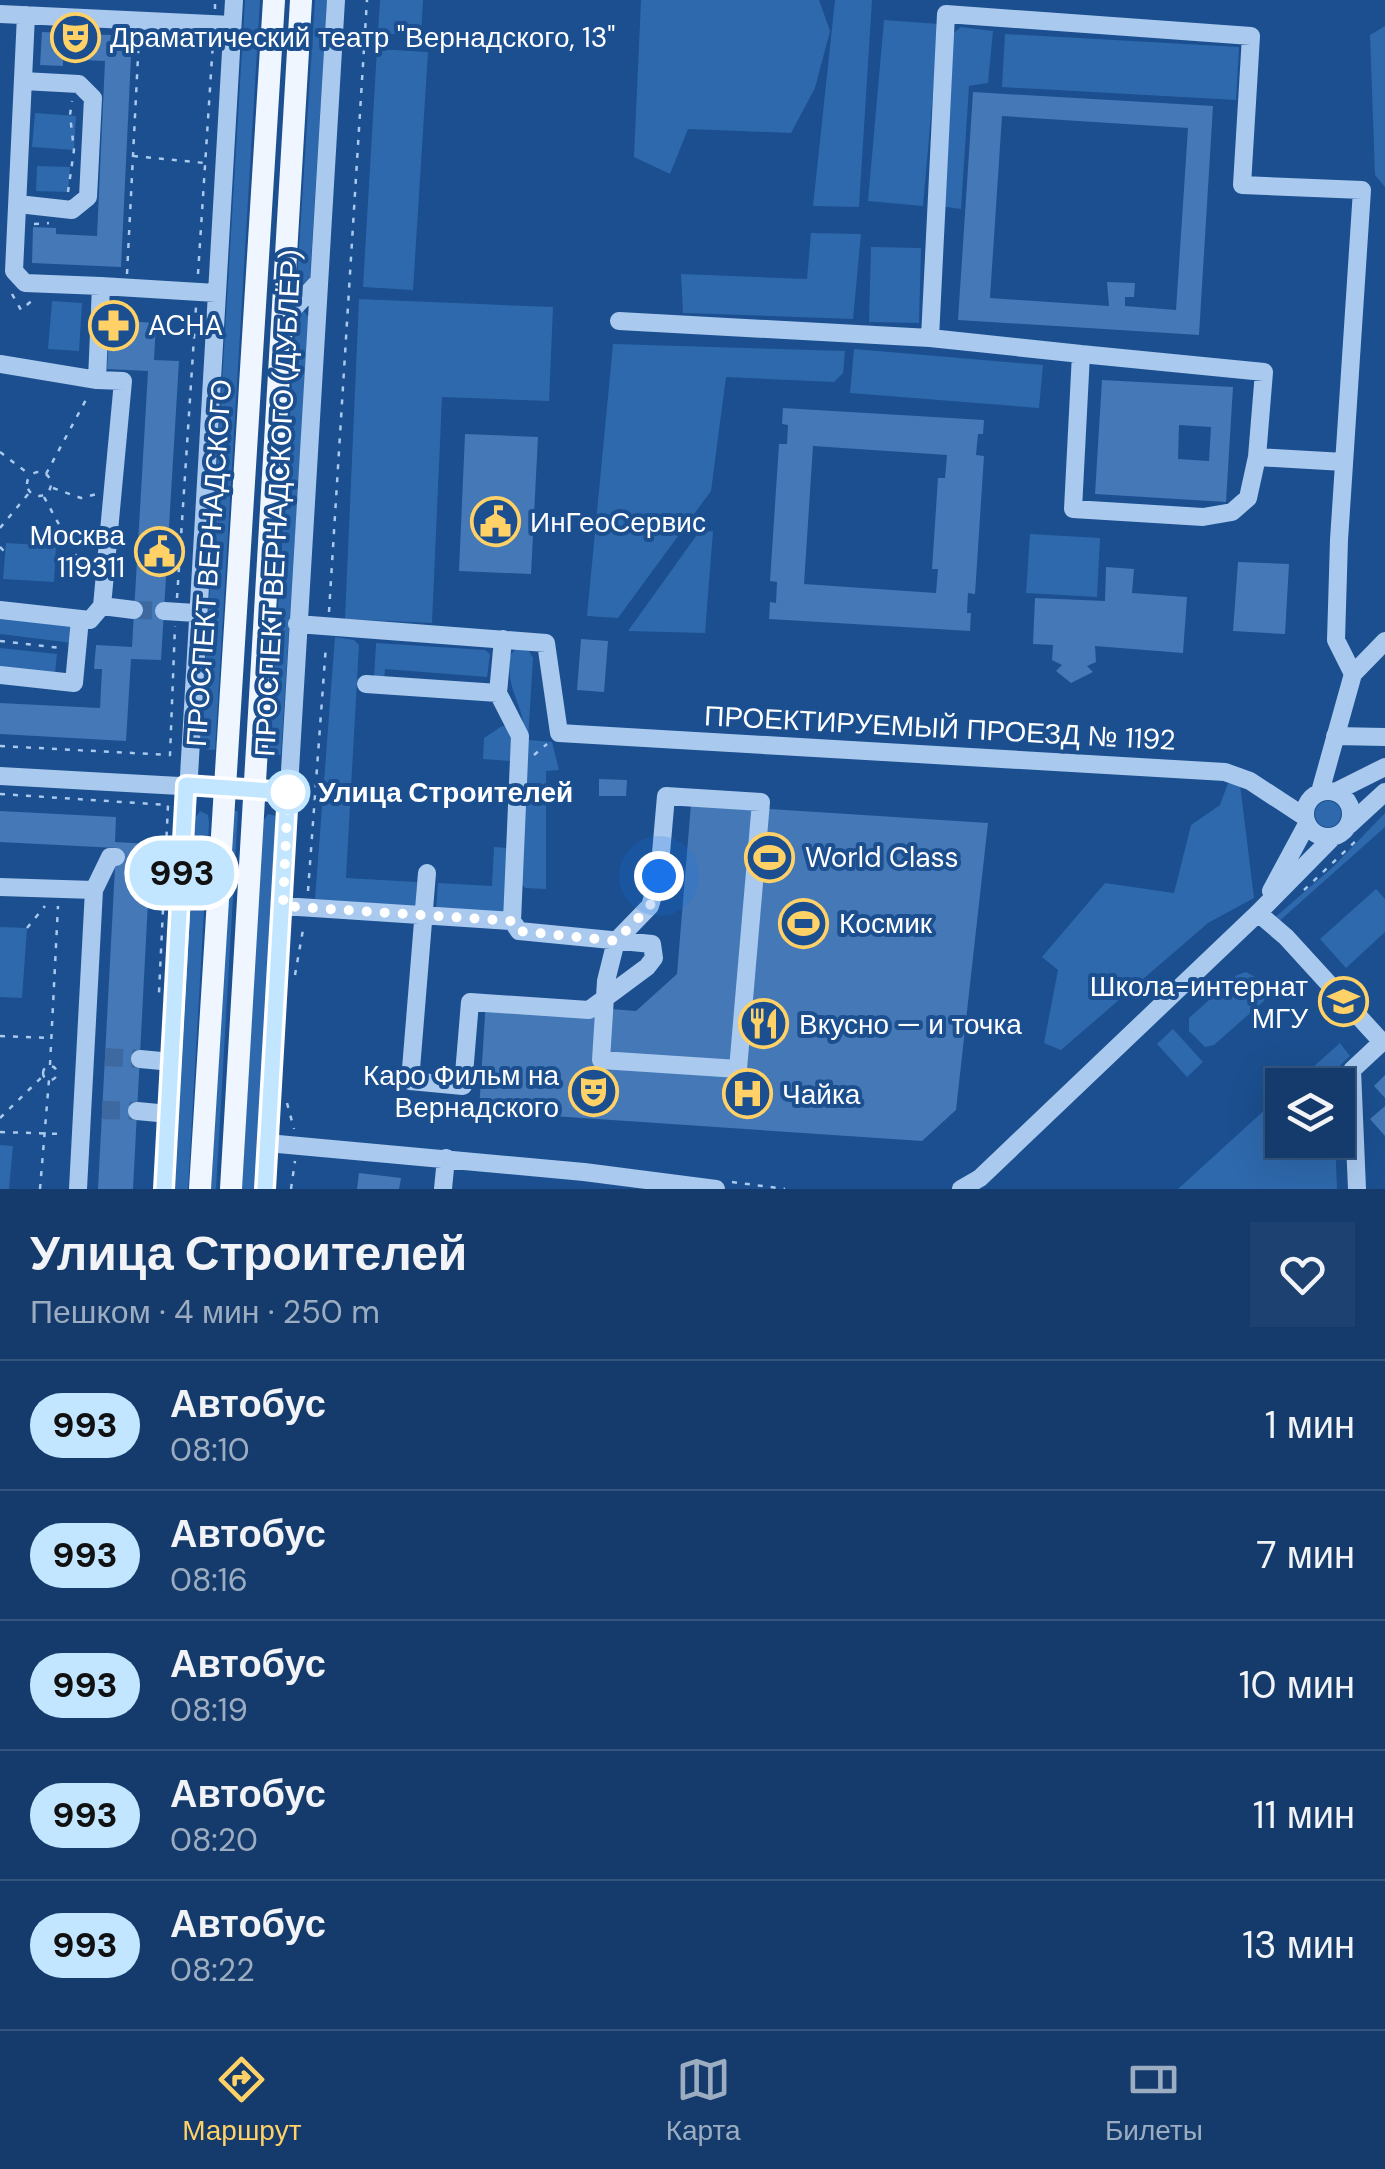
<!DOCTYPE html>
<html lang="ru">
<meta charset="utf-8">
<style>
body{margin:0;font-family:"DM Sans",sans-serif;background:#1d4271;color:#f1f3f6;height:100vh;display:flex;flex-direction:column;font-size:38px;white-space:nowrap}
*{box-sizing:border-box;margin:0}
p{font-size:32px;color:#9dadc1}
.icon{flex:none;width:55px;height:55px;fill:none;stroke:currentColor;stroke-width:2;stroke-linecap:round;stroke-linejoin:round}
.map{position:relative;height:1189px;overflow:hidden}
.sheet{display:flex;flex-direction:column;background:#143b6b;flex:1}
.sheet>*{flex:none}
.badge{padding:0 20px;border-radius:32px;font-size:35px;line-height:65px}
.tools{position:absolute;left:1265px;top:1068px;display:grid;gap:20px}
.tools a{display:grid;place-items:center;width:90px;height:90px;border-radius:0px;background:#143b6b;box-shadow:0 10px 40px #0002,0 0 0 2px #33557e;font-size:50px}
.you{position:absolute;width:50px;height:50px;margin:-25px;border:8px solid #fff;border-radius:50%;background:#1a73e8;box-shadow:0 0 0 15px #1a73e833}
.map>.badge{position:absolute;translate:-50% -50%;box-shadow:0 0 0 5px #fff}
.round{display:grid;place-items:center;flex:none;width:105px;height:105px;border-radius:0px;background:#1d4271}
.headline{display:flex;align-items:center;justify-content:space-between;height:170px;padding:0 30px}
h1{font-size:48px;font-weight:800;line-height:75px}
ul{padding:0;list-style:none}
li{display:flex;align-items:center;gap:30px;height:130px;padding:0 30px;border-top:2px solid #33557e}
li div{flex:1}
li b{display:block;font-size:38px}
li em{font-style:normal}
li .badge{min-width:110px;font-weight:700;text-align:center}
.menu{display:flex;justify-content:space-around;align-items:center;height:140px;border-top:2px solid #33557e;background:#143b6b;font-size:28px;color:#9dadc1}
.menu a{display:grid;justify-items:center;gap:5px}
.menu .on{color:#ffd166}
.map>svg:first-child{display:block}
.green{fill:#2e69ad}
.building{fill:#4478b7;fill-rule:evenodd}
.lines{fill:none;stroke-linecap:round;stroke-linejoin:round}
.minor-tunnel{stroke:#3d69a0;stroke-width:18;stroke-dasharray:18 9;stroke-linecap:butt}
.path{stroke:#a9c9ee;stroke-width:2.5;stroke-dasharray:5 8;stroke-linecap:butt}
.minor{stroke:#a9c9ee;stroke-width:18}
.major{stroke:#f0f6ff;stroke-width:22}
.line-casing{stroke:#fff;stroke-width:22}
.line{stroke:#c2e6ff;stroke-width:15}
.walk{stroke:#fff;stroke-width:10;stroke-dasharray:0 18}
.stop-dot{fill:#fff;stroke:#c2e6ff;stroke-width:5}
.labels{text-anchor:middle;dominant-baseline:central;stroke-width:8;stroke-linejoin:round;paint-order:stroke}
.poi-label{font-size:28px;fill:#fff;stroke:#1b4f8f;text-anchor:start}
.street-label{font-size:28px;fill:#fff;stroke:#1b4f8f}
.stop-label{font-size:28px;font-weight:bold;fill:#fff;stroke:#1b4f8f;text-anchor:start}
</style>
<div class="map">
<svg width="1385" height="1189" viewBox="0 0 1385 1189">
<rect width="100%" height="100%" fill="#1b4f8f"/>
<path class="green" d="M245 0H260L215 750 200 749Z
M315 0H327L310 277 303 284 297 280Z
M380 0H423L421 36 378 33Z
M641 0H819L830 31 815 88 791 133 688 129 670 174 634 157Z
M835 0H872L859 207 813 206Z
M884 20 939 24 923 206 868 201Z
M1385 26V187L1375 175 1370 35Z
M961 27 993 31 988 83 969 86 961 209 940 206 950 36Z
M1005 34 1239 47 1236 100 1002 87Z
M377 49 428 52 413 290 363 287Z
M35 113 76 116 74 150 32 147Z
M37 166 70 167 68 192 36 191Z
M811 233 861 234 853 319 683 313 681 274 807 279Z
M871 247 921 248 919 323 869 322Z
M359 299 553 307 549 401 442 397 432 623 345 619Z
M52 301 82 303 79 351 48 349Z
M303 310 309 318 281 755 269 754 296 317Z
M613 344 845 351 843 373 834 382 726 377 711 491 618 618 587 616Z
M854 349 1043 365 1039 408 850 393Z
M713 531 705 633 628 631 699 532Z
M1030 534 1100 538 1097 597 1026 593Z
M6 543 56 546 54 582 3 579Z
M0 617 73 625 72 643 0 634Z
M335 637 354 640 359 645 346 878 417 882 416 906 315 899Z
M376 643 485 650 490 654 487 677 385 669 384 680 374 679Z
M0 648 57 654 55 674 0 668Z
M516 649 529 651 533 658 528 740 552 742 559 770 546 771V889L525 888 520 882C521 832 527 781 524 731 523 702 506 693 510 655Z
M502 726 508 727 512 733 510 761 483 759 484 738Z
M1228 783 1240 784 1254 898 1208 923 1061 1050 1044 1043 1058 970 1042 957 1105 883 1174 893 1191 825 1220 805Z
M1315 814a13 13 0 1 1 26 0a13 13 0 1 1-26 0Z
M200 811 208 815 209 823 188 1189H174L194 820Z
M233 811H238L216 1189H211Z
M1385 813V827L1276 924 1272 920 1333 867Z
M268 814 276 816 278 823 257 1189H242L263 821Z
M494 847 507 848 504 912 436 909 438 883 492 886Z
M1376 889 1385 899V932L1346 968 1320 939Z
M0 927 27 928 22 998 0 997Z
M1246 972 1262 981 1265 1000 1214 1045 1205 1047 1189 1031V1018L1237 975Z
M1173 1029 1203 1062 1187 1077 1157 1044Z
M1340 1043 1350 1056 1331 1074V1085H1293Z
M1282 1094V1140H1335L1337 1189H1178Z
M0 1145 13 1146 9 1189H0Z"/>
<path class="building" d="M42 32 132 36 121 267 32 263 33 227 56 228V234L97 236 105 61 63 59V66L40 65Z
M973 92 1213 106 1199 335 958 320ZM1002 116 1188 128 1176 310 1125 306V297H1134L1135 283 1107 282 1109 306 990 298Z
M110 320 156 323 154 360 179 361 161 660 131 659 126 741 0 734V703L100 708 102 669H94L96 645 132 647 148 371 107 369Z
M1102 380 1233 387 1226 502 1095 494ZM1179 425 1211 427 1209 461 1178 459Z
M783 408 984 420 983 434H978L976 455 984 456 975 594 968 593 967 613H971L970 631 769 619 770 602 776 603 777 582 770 581 779 444H787L788 425 782 424ZM813 446 947 455 945 478H938L932 569H938L936 593 804 584Z
M465 434 538 437 531 574 459 571Z
M1238 562 1289 564 1285 634 1233 631Z
M1106 567 1134 569 1132 593 1187 597 1183 653 1095 646 1096 662 1087 666 1093 672 1071 683 1056 671 1062 665 1052 660 1053 645 1033 644 1035 598 1105 601Z
M581 639 608 641 604 692 577 690Z
M599 779 627 780 626 796H599Z
M691 804 988 823 956 1110 922 1141 479 1111 486 999 636 1011 677 974Z
M0 811 116 817 115 842 151 844 133 1189H98L116 848 0 842Z
M1385 1075V1098L1374 1086Z
M1385 1106V1136L1370 1119Z
M359 1173 401 1178 399 1189H357Z"/>
<g class="lines">
<path class="minor-tunnel" d="M134 610 164 611
M105 1057 140 1059
M102 1110 137 1111"/>
<path class="path" d="M215 9V0
M133 156 204 163
M68 192 74 150 70 115 72 101
M34 224 49 223
M127 274 139 37
M198 274 213 42
M12 294 21 310 35 298
M0 452 30 475
M27 484a12 12 0 1 1 24 0a12 12 0 1 1-24 0Z
M46 474 88 396
M53 488 81 498 97 494
M44 497 79 561
M0 528 29 493
M0 547 5 552
M55 560 89 561
M177 598 196 307
M329 612 367 0
M0 641 61 648
M0 746 170 755 175 626
M534 755 547 744
M0 794 168 805 159 993
M150 859H164
M1304 890 1360 837
M308 891 326 645
M27 928 45 906
M295 975 304 924
M0 1036 50 1038
M50 1065 58 906
M43 1073a7 7 0 1 1 14 0a7 7 0 1 1-14 0Z
M287 1103 294 1129
M0 1118 43 1076
M0 1132 63 1134
M732 1182 785 1189
M40 1189 49 1080
M291 1189 295 1161"/>
<path class="minor" d="M0 14 232 25
M26 15 14 271 25 283 101 286
M18 204 72 210 88 197 93 98 79 84 23 81
M282 321 319 281
M619 321 930 338 946 14 1251 36 1242 185 1362 190 1339 540 1336 640 1353 674
M930 338 1081 354
M0 364 97 380
M1257 457 1248 498 1232 512 1203 517 1073 509 1081 354 1264 372 1257 457 1344 462
M102 606 123 381 97 380 101 286 216 293
M0 610 90 620 102 606 134 610
M164 611 196 613
M297 624 546 643 559 733 1225 772 1250 781 1305 817
M503 639 498 693 520 736 512 921
M0 675 74 683 80 619
M366 684 498 693
M1335 736 1385 737
M0 776 288 792
M1305 814a23 23 0 1 1 46 0a23 23 0 1 1-46 0Z
M1320 792 1353 674 1385 641
M1335 792 1385 767
M666 796 761 802 738 1069 601 1060 606 981 616 941 650 906 659 876Z
M1349 825 1385 792
M0 887 94 890 78 1189
M94 890 110 857H116
M1271 891 1307 824
M283 906 512 921 519 931 652 944 654 958 647 967 589 1010 470 1002 463 1086 410 1081 427 873
M1258 913 1286 937 1382 1042 1352 1070 1357 1189
M140 1059 172 1062
M137 1111 169 1114
M267 1143 584 1172 716 1189
M165 1189 234 0
M265 1189 336 0
M443 1189 446 1158
M961 1189 980 1178 1258 913 1333 837"/>
<path class="major" d="M200 1189 274 0
M231 1189 301 0"/>
</g>
<g class="lines">
<defs>
<path id="line" d="M164 1189 186 785 288 792 265 1189"/>
</defs>
<use href="#line" class="line-casing"/>
<use href="#line" class="line"/>
<path class="walk" d="M288 792 283 906 512 921 518 931 616 941 650 906 659 876"/>
</g>
<defs>
<symbol id="theatre-ring" viewBox="-11 -11 22 22"><circle r="9.5" fill="#1b4f8f" stroke="#ffd166" stroke-width="1.5"/><path d="M-5-5.5Q0-4 5-5.5V0Q5 5 0 6Q-5 5-5 0ZM-3.3-2.5H-1v1.5H-3.3ZM1-2.5H3.3v1.5H1ZM-2.8 1Q0 5.5 2.8 1Z" fill="#ffd166"/></symbol>
<symbol id="pharmacy-ring" viewBox="-11 -11 22 22"><circle r="9.5" fill="#1b4f8f" stroke="#ffd166" stroke-width="1.5"/><path d="M-2-6h4v4h4v4h-4v4h-4v-4h-4v-4h4Z" fill="#ffd166"/></symbol>
<symbol id="civic-ring" viewBox="-11 -11 22 22"><circle r="9.5" fill="#1b4f8f" stroke="#ffd166" stroke-width="1.5"/><path d="M-.6-6.5H3V-4.5H.6V-3L4-1V1h2V6H-6V1h2V-1L-.6-3ZM-1.2 2.5V6h2.4V2.5Z" fill="#ffd166"/></symbol>
<symbol id="stadium-ring" viewBox="-11 -11 22 22"><circle r="9.5" fill="#1b4f8f" stroke="#ffd166" stroke-width="1.5"/><path d="M0-5a6.5 5 0 1 0 0 10a6.5 5 0 1 0 0-10ZM-3.5-1.8h7v3.6h-7Z" fill="#ffd166"/></symbol>
<symbol id="school-ring" viewBox="-11 -11 22 22"><circle r="9.5" fill="#1b4f8f" stroke="#ffd166" stroke-width="1.5"/><path d="M0-5L7-2L0 1L-7-2ZM-4 1L0 2.5L4 1V4Q0 6-4 4Z" fill="#ffd166"/></symbol>
<symbol id="restaurant-ring" viewBox="-11 -11 22 22"><circle r="9.5" fill="#1b4f8f" stroke="#ffd166" stroke-width="1.5"/><path d="M-5-6h1v4h1v-4h1v4h1v-4h1v5L-1.5 .5V6h-2V.5L-5-1ZM5-6V6H3V1.5H1.5Q1.5-4 5-6Z" fill="#ffd166"/></symbol>
<symbol id="hospital-ring" viewBox="-11 -11 22 22"><circle r="9.5" fill="#1b4f8f" stroke="#ffd166" stroke-width="1.5"/><path d="M-5-5h3v3.5h4V-5h3V5h-3V1.5h-4V5h-3Z" fill="#ffd166"/></symbol>
</defs>
<g fill-rule="evenodd">
<use href="#theatre-ring" x="48" y="10" width="55" height="55"/>
<use href="#pharmacy-ring" x="86" y="298" width="55" height="55"/>
<use href="#civic-ring" x="468" y="494" width="55" height="55"/>
<use href="#civic-ring" x="132" y="524" width="55" height="55"/>
<use href="#stadium-ring" x="742" y="830" width="55" height="55"/>
<use href="#stadium-ring" x="776" y="896" width="55" height="55"/>
<use href="#school-ring" x="1316" y="974" width="55" height="55"/>
<use href="#restaurant-ring" x="736" y="996" width="55" height="55"/>
<use href="#theatre-ring" x="566" y="1064" width="55" height="55"/>
<use href="#hospital-ring" x="720" y="1066" width="55" height="55"/>
</g>
<circle class="stop-dot" cx="288" cy="792" r="20"/>
<g class="labels">
<g class="poi-label">
<text x="110" y="37">Драматический театр "Вернадского, 13"</text>
<text x="148" y="325">ACHA</text>
<text x="530" y="522">ИнГеоСервис</text>
<text x="125" y="535" text-anchor="end">Москва<tspan x="125" dy="32">119311</tspan></text>
<text x="805" y="857">World Class</text>
<text x="839" y="923">Космик</text>
<text x="1308" y="986" text-anchor="end">Школа-интернат<tspan x="1308" dy="32">МГУ</tspan></text>
<text x="799" y="1024">Вкусно — и точка</text>
<text x="559" y="1075" text-anchor="end">Каро Фильм на<tspan x="559" dy="32">Вернадского</tspan></text>
<text x="782" y="1094">Чайка</text>
</g>
<g class="street-label">
<text transform="translate(278 503) rotate(-87)">ПРОСПЕКТ ВЕРНАДСКОГО (ДУБЛЁР)</text>
<text transform="translate(209 563) rotate(-86)">ПРОСПЕКТ ВЕРНАДСКОГО</text>
<text transform="translate(940 728) rotate(3)">ПРОЕКТИРУЕМЫЙ ПРОЕЗД № 1192</text>
</g>
<g class="stop-label">
<text x="318" y="792">Улица Строителей</text>
</g>
</g>
</svg>
<div class="tools">
<a><svg class="icon" aria-label="layers" viewBox="0 0 24 24"><path d="M12 4l9 5-9 5-9-5zM3 14l9 5 9-5"/></svg></a>
</div>
<div class="you" style="left:659px;top:876px"></div>
<b class="badge" style="left:182px;top:873px;background:#c2e6ff;color:#111">993</b>
</div>
<section class="sheet">
<div class="headline"><div><h1>Улица Строителей</h1><p>Пешком · 4 мин · 250 m</p></div><a class="round"><svg class="icon" aria-label="heart" viewBox="0 0 24 24"><path d="M12 20l-8-8c-3-5 5-10 8-4 3-6 11-1 8 4z"/></svg></a></div>
<ul>
<li><span class="badge" style="background:#c2e6ff;color:#111">993</span><div><b>Автобус</b><p>08:10</p></div><em>1 мин</em></li>
<li><span class="badge" style="background:#c2e6ff;color:#111">993</span><div><b>Автобус</b><p>08:16</p></div><em>7 мин</em></li>
<li><span class="badge" style="background:#c2e6ff;color:#111">993</span><div><b>Автобус</b><p>08:19</p></div><em>10 мин</em></li>
<li><span class="badge" style="background:#c2e6ff;color:#111">993</span><div><b>Автобус</b><p>08:20</p></div><em>11 мин</em></li>
<li><span class="badge" style="background:#c2e6ff;color:#111">993</span><div><b>Автобус</b><p>08:22</p></div><em>13 мин</em></li>
</ul>
</section>
<nav class="menu">
<a class="on"><svg class="icon" aria-label="directions" viewBox="0 0 24 24"><path d="M12 3l9 9-9 9-9-9zM9 14v-3h6M13 9l2 2-2 2"/></svg>Маршрут</a>
<a><svg class="icon" aria-label="map" viewBox="0 0 24 24"><path d="M3 6l6-2 6 2 6-2v14l-6 2-6-2-6 2zM9 4v14M15 6v14"/></svg>Карта</a>
<a><svg class="icon" aria-label="tickets" viewBox="0 0 24 24"><path d="M3 7h18v10H3zM15 7v10"/></svg>Билеты</a>
</nav>
